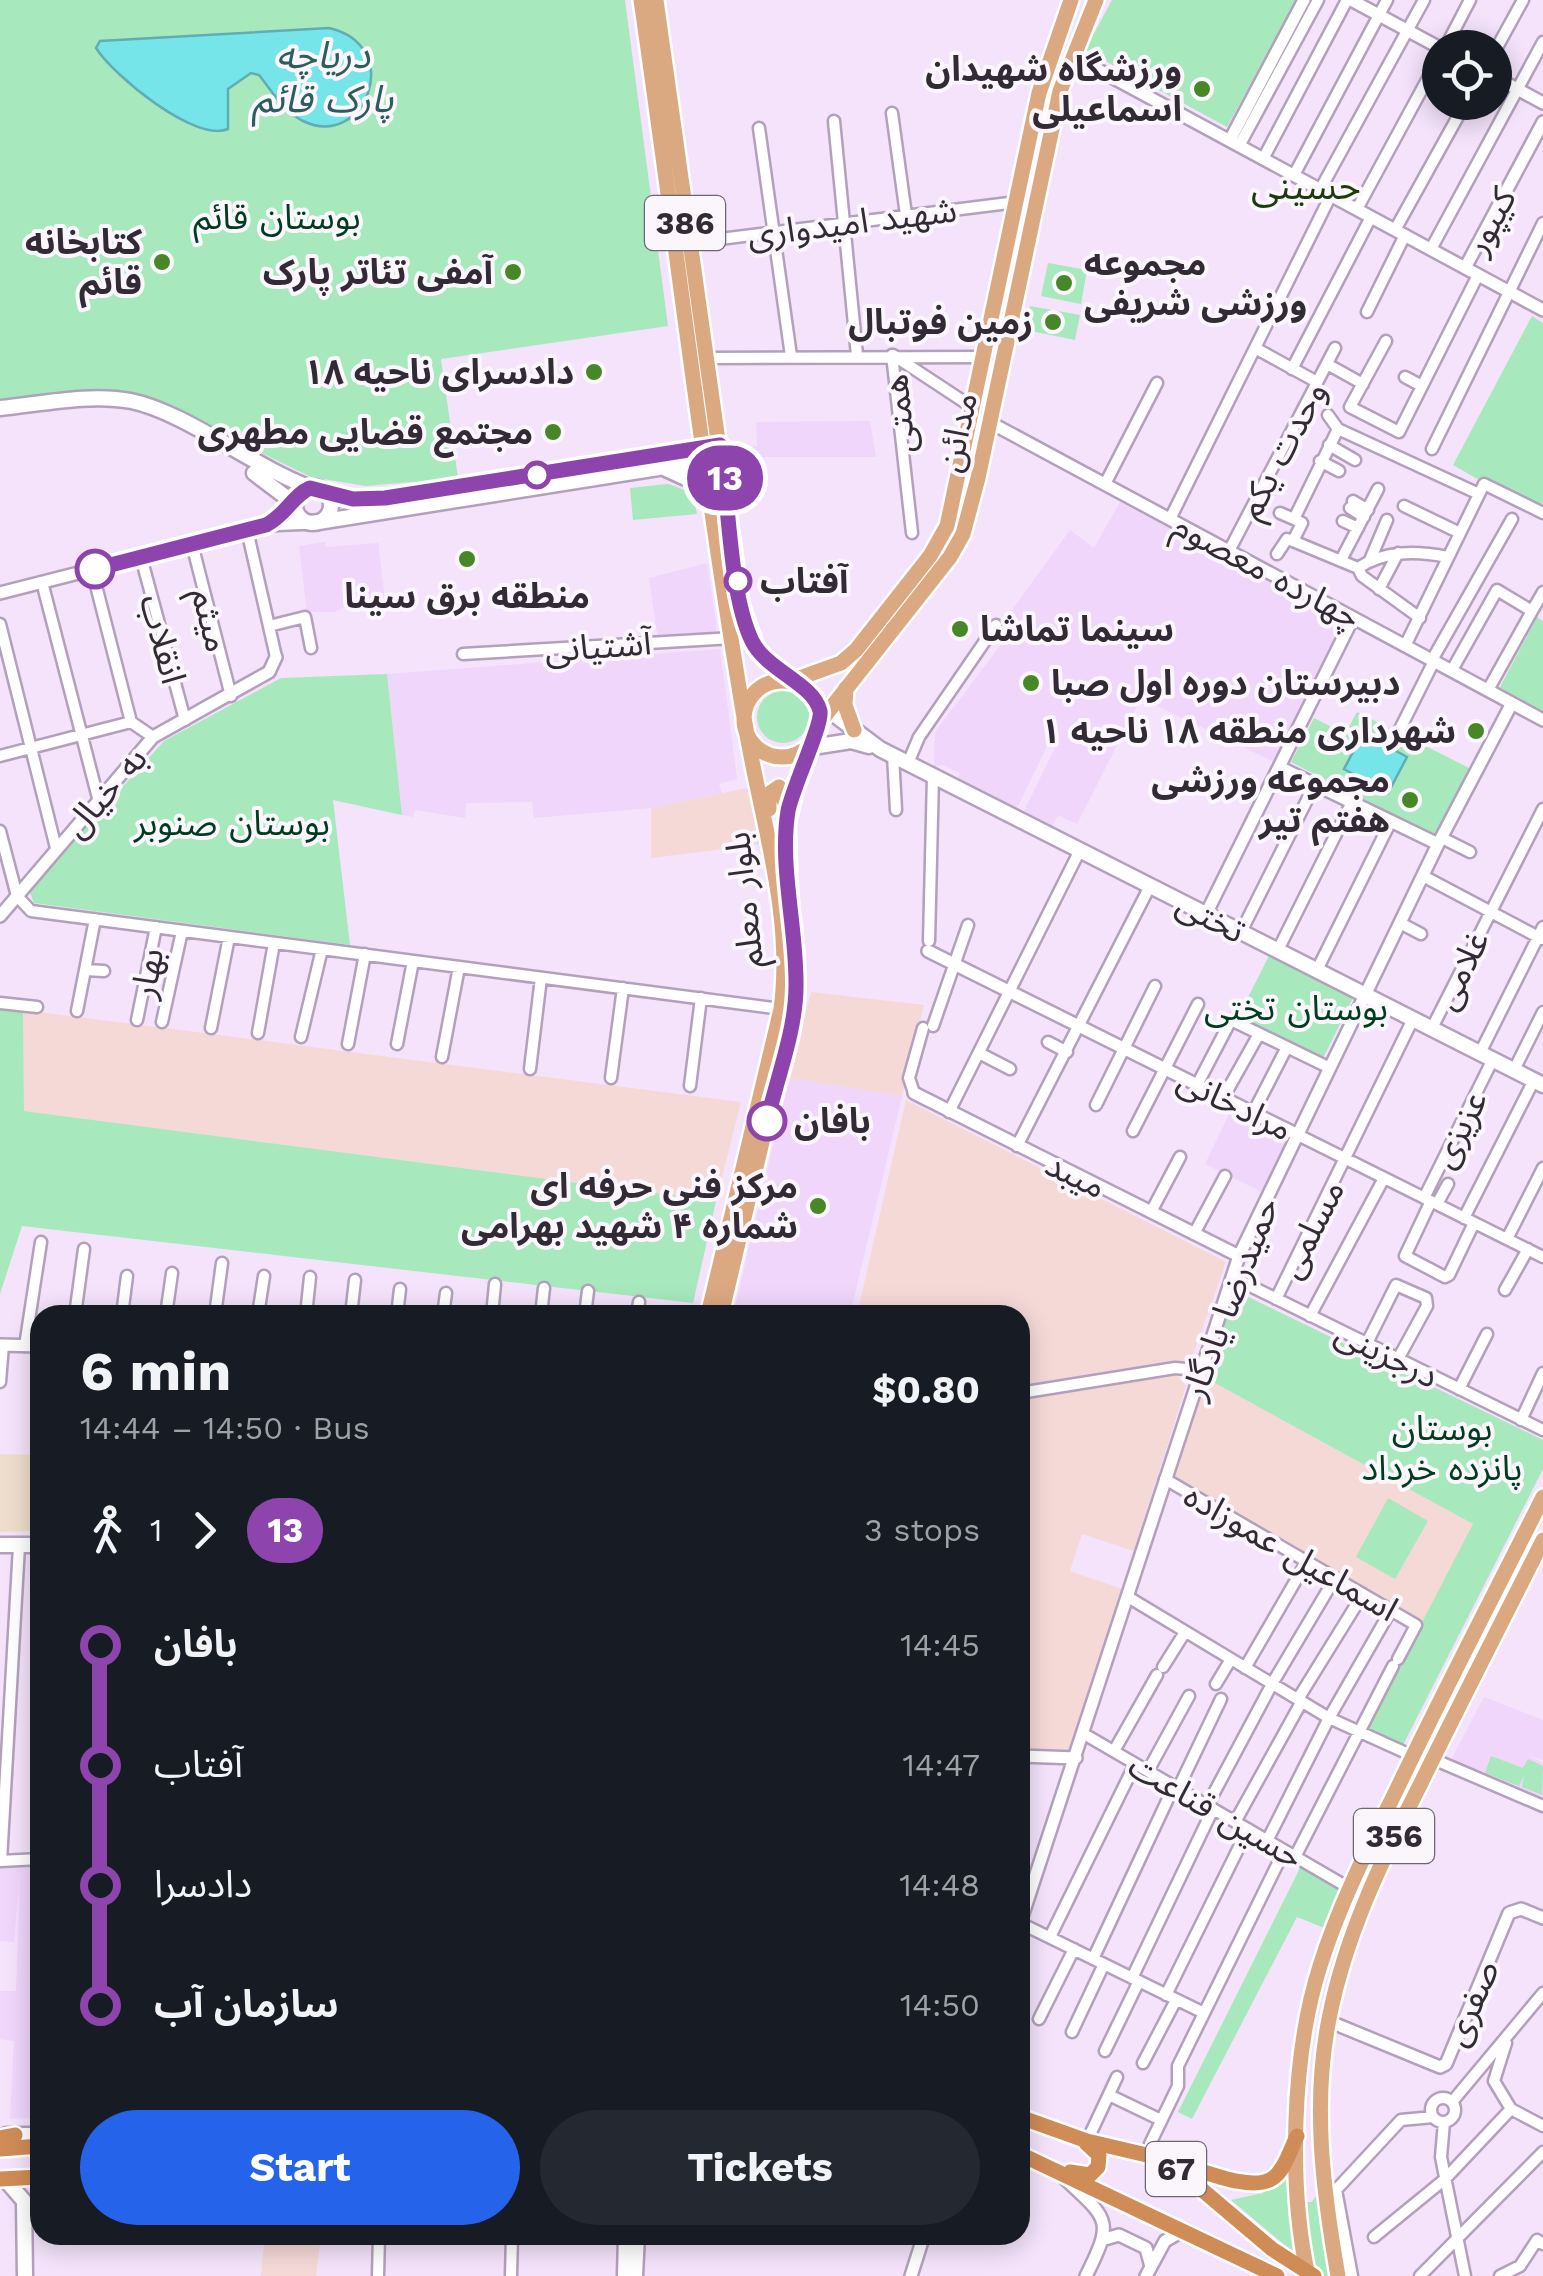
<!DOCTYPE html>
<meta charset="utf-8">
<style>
body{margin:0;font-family:"Work Sans","Noto Sans Arabic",sans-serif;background:#242831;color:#f1f3f6;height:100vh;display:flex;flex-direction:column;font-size:38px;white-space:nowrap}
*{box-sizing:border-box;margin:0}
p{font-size:32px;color:#9ea1a6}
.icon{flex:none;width:55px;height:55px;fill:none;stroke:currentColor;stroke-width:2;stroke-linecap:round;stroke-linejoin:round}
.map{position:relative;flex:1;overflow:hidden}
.panel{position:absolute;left:30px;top:1305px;width:1000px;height:940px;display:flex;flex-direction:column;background:#171b24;border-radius:30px;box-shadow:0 5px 25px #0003}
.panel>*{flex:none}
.badge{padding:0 20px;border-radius:32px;font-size:35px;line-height:65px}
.controls{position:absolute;left:1422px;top:30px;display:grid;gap:20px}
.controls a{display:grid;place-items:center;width:90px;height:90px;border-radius:50%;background:#171b24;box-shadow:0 5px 25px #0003;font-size:50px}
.map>.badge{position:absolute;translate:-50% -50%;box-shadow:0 0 0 5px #fff}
.legs{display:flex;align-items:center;gap:15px;height:110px;padding:0 50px;font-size:32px}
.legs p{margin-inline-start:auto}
.head{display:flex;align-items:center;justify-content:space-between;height:170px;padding:0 50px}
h1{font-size:55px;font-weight:700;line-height:75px}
.cta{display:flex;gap:20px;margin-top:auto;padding:20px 50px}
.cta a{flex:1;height:115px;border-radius:60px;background:#2563eb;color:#fff;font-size:40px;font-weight:700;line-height:115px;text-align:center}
.cta a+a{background:#242831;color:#f1f3f6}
ul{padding:0 50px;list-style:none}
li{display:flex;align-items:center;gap:35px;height:120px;font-size:38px}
li i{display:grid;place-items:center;width:15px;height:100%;margin:0 12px;background:currentColor}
li i::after{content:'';width:25px;height:25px;margin:-12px;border:8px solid;border-radius:50%;background:#171b24}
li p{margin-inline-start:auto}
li:first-child i{background:linear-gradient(#0000 50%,currentColor 0)}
li:last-child i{background:linear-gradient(currentColor 50%,#0000 0)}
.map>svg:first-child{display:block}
.built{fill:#efd6fa}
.industrial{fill:#f4d9d7}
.medical{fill:#edc}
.green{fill:#a7e8bd}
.water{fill:#75e5ea;stroke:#61adb4;stroke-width:2.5}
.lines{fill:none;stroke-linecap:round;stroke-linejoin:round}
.minor-casing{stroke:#b3a0bc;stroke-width:15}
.tertiary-casing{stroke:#b3a0bc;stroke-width:16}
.secondary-casing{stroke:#b3a0bc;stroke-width:19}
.primary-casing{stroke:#fff;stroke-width:20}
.trunk-casing{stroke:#fff;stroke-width:20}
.minor{stroke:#fff;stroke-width:10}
.tertiary{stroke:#fff;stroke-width:11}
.secondary{stroke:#fff;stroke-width:14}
.primary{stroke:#dba981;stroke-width:15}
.trunk{stroke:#cf8c57;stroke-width:15}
.line-1-casing{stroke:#fff;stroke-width:22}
.line-1{stroke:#8e44ad;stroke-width:15}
.poi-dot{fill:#488728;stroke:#faf6fc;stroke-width:4}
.stop-1-dot{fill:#fff;stroke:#8e44ad;stroke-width:5}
.labels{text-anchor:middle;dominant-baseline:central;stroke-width:8;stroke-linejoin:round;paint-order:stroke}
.shield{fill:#faf6fc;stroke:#6e6771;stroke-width:2.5}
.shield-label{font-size:32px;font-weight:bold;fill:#322a35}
.poi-label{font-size:35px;font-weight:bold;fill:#322a35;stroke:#faf6fc;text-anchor:end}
.park-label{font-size:35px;fill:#003d1f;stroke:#faf6fc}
.street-label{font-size:35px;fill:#322a35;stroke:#faf6fc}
.stop-label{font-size:35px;font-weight:bold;fill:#322a35;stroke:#faf6fc;text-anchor:start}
.water-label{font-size:38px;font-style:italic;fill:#2c5d5f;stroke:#faf6fc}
.neighbourhood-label{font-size:38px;fill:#1c3b0d;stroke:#faf6fc}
</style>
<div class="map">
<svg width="1543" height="2276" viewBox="0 0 1543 2276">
<rect width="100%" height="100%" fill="#f4e3fb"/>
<path class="built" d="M870 421 876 457H745L746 447 757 446 756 422Z
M1120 502 1347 622 1276 763 1141 698 1077 824 1058 815 1051 828 1023 813 1057 744 1049 742 1016 810 957 780 960 773 943 765 934 767 935 732 1011 631 1001 625 1070 530 1094 548Z
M325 542 326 547 378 543 385 600 376 609 353 602 335 612H307L299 546Z
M707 563 717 630 713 636 658 640 649 578Z
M720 649 737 779 719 784 722 793 651 808 534 818 532 802 466 803 465 818 415 810 413 817 402 815 387 674Z
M789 1078 902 1096 850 1315H733Z
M1230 1112 1287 1140 1262 1192 1205 1164Z
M1484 1697 1543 1720V1760L1528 1755 1543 1763V1802L1449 1764Z
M40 1864V2048L35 2049 40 2050V2117L10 2119 14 2041 0 2039V1991H16L20 1871 14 1942 0 1941V1866Z"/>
<path class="industrial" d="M747 788 763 844 651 858V808Z
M811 992 924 1005 902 1096 789 1078Z
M23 1010 741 1102 716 1201 24 1111Z
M906 1100 1226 1262 1190 1363 1020 1387V1315H857Z
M1177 1375 1186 1386 1134 1551 1082 1534 1070 1571 1122 1589 1070 1752 1020 1751V1400Z
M1202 1376 1473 1524 1424 1622 1169 1478Z
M265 2235H321L316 2276H261Z"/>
<path class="medical" d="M0 1454 40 1455V1531L0 1532Z"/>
<path class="green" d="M0 0H625L668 326 441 359 458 478 366 486 311 477 142 395 110 390 0 399Z
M1112 0H1297L1227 127 1085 50Z
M1048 263 1087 270 1081 304 1041 296Z
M1030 306 1080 315 1075 340 1026 330Z
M1532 316 1543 323V502L1537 513 1453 465Z
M667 484C687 489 694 494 697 514L633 520 630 488Z
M1537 617 1543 621V712L1499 689Z
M387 674 402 815 333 800 350 945 34 903 29 890 164 741 281 678Z
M757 717a26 26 0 1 1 52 0a26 26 0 1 1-52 0Z
M1357 712 1393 730 1387 743 1395 747 1402 734 1471 769 1436 836 1291 762 1314 718 1345 734Z
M1270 954 1354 996 1321 1062 1237 1019Z
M0 1008 23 1010 24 1111 716 1201 693 1303 22 1226 0 1294Z
M1234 1290 1543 1440V1469L1401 1749 1366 1730 1473 1524 1202 1376Z
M1388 1498 1428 1521 1395 1579 1356 1557Z
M1491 1756 1523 1768 1528 1759 1543 1766 1542 1795 1522 1787 1524 1775 1519 1786 1485 1773Z
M1302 1864 1342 1889 1327 1929 1297 1917 1192 2119 1178 2112Z
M1289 2163 1293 2252 1231 2200 1263 2193Z
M1321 2188 1333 2276H1322L1312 2257 1303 2202H1312Z"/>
<path class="water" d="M329 28C406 46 365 151 303 121 284 112 271 90 259 75L251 73 228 89V129C195 143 113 75 96 48L100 41Z
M1363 733 1407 757 1388 793 1344 769Z"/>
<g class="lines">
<defs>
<path id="minor" d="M1445 48 1470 0
M1495 51 1523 0
M892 113 906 215
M834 121 857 355
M759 128 791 356
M1239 146 1318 0
M1263 159 1347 0
M1294 175 1387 0
M1320 190 1424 0
M1357 209 1440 56
M1395 230 1466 102
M688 243 1017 202
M1431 249 1543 42
M1367 312 1405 235
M1386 341 1350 407 1399 432 1478 275
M1255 348 1317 382
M892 355 912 533
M893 355 975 409
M708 358 986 357
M1327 364 1363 384
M1292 369 1371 217
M1405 377 1422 386
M1328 415 1338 429
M1338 429 1479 494
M1329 445 1355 460
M1432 449 1543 223
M1320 461 1339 471
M1105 484 1157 383
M1353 501 1368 510
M1404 506 1460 533
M1350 508 1364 517
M1280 513 1294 519
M1170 519 1331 195
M1343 521 1358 528
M247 530 276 657
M1293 541 1358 568 1362 576 1420 618
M1293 541 1302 523 1294 519 1338 429
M192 544 231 696
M1229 551 1335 348
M1277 554 1287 539 1293 541
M141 557 185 720
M1341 560 1378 489
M1370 560 1387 520
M1358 568C1385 550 1417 551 1448 557
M92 570 131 722
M42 582 98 798
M1379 589 1398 553
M1532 611 1543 592
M0 624 56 848
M269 626 305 617 311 648
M1405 646 1484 484 1543 513
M463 654 733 638
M1432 660 1512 519
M1452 670 1497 590 1532 611 1488 690
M1393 743 1434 661
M893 755 896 810
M0 756 131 722 153 737
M908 763 919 737 996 625
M0 831 17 896 31 911 781 1009
M1442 838 1470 852
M1423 876 1542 939
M1400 923 1421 934
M1241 932 1315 784
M929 941 933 776
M1278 950 1352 802
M85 970 104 971
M1317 970 1391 821
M0 1003 37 1007
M77 1011 95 919
M137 1020 156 927
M162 1022 182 931
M933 1026 968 925
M211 1028 229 937
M1432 1028 1543 809
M258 1033 274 943
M301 1037 322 949
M1048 1042 1067 1052
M348 1044 365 954
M397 1044 413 961
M979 1053 1010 1069
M1480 1053 1543 927
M442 1057 459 967
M530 1069 541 978
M1514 1070 1543 1012
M611 1078 623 988
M1197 1085 1231 1020 1330 1068
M690 1086 701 998
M914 1093 909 1078 923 1028
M1223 1098 1259 1034
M1096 1105 1155 986
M949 1112 1080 850
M1253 1113 1287 1047
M1133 1131 1198 1004
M1298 1135 1543 1257
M1017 1146 1150 886
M1424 1198 1493 1059
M1431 1201 1405 1256 1445 1277 1449 1275 1474 1223
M1437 1204 1448 1184
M1151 1212 1180 1157
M1464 1218 1534 1080
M1194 1234 1225 1176
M1507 1239 1543 1168
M1232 1277 1543 1430
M1505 1290 1528 1249
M1276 1299 1413 1019
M75 1315 84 1249
M122 1315 127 1276
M166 1315 172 1273
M215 1315 222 1263
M258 1315 264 1276
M306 1315 310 1277
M351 1315 355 1280
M397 1315 400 1289
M443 1315 446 1293
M492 1315 495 1284
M541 1315 544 1288
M585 1315 588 1291
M637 1315 639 1302
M1310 1316 1384 1178
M1367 1343 1396 1285 1426 1298 1427 1306 1398 1359
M25 1346 41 1242
M0 1382 3 1345
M1459 1389 1487 1334
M1020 1393 1175 1368 1186 1369 1197 1381
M1521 1420 1543 1373
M1165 1479 1416 1625 1398 1659
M1128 1597 1329 1718 1413 1756
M1163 1667 1185 1632
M1245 1668 1307 1561
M1216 1684 1231 1659
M1298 1699 1363 1594
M1084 1734 1349 1888
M1114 1751 1157 1675
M1433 1759 1543 1806
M1148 1771 1189 1696
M1178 1789 1221 1699
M1207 1806 1272 1684 1335 1578
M1235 1822 1302 1701
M1267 1841 1329 1718 1391 1610
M1295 1857 1393 1666
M0 1861 40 1859
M1 1861 19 1546
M1020 1923 1204 2013
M1050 1937 1135 1764
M1093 1959 1174 1786
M1132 1978 1213 1809
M1166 1995 1248 1829
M1039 2019 1074 1949
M1072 2032 1104 1964
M1506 2043 1494 2081 1511 2109 1543 2126
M1105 2051 1139 1981
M1143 2063 1176 2000
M1109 2095 1161 2120
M1431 2110a12 12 0 1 1 24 0a12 12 0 1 1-24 0Z
M1452 2102 1543 1993
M1444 2122 1441 2157 1465 2276
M1087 2141 1117 2077
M1150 2144 1178 2086V2066L1284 1851
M1374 2237 1445 2179 1511 2109
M378 2276 379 2235
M511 2276 512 2235
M1352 2276 1336 2190 1401 2120 1433 2117
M1420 2276 1543 2152
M1500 2276 1520 2266 1537 2240 1543 2244"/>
<path id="tertiary" d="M1351 0 1440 48
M1067 75 1080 66 1095 68 1543 310
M1495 77 1543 103
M1230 140 1304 0
M1465 268 1543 122
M991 423 1543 720
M0 593 267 525 312 523
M1279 767 1438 844
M1206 914 1353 618
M0 916 153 737 269 672 276 657
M928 951 1298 1135
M914 1093 1239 1256
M0 1345 40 1346
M1020 1756 1076 1758
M1020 1923 1239 1256 1438 844 1512 703
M1328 2021 1440 2067 1446 2064 1509 1913 1521 1909 1543 1918
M1065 2179C1109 2220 1114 2220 1086 2276
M1105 2239 1119 2235 1146 2248 1151 2267
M911 2276 924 2235
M1146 2276 1165 2241 1182 2231"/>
<path id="secondary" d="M0 408C41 404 90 393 131 401 185 412 252 466 311 488
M666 469 690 480 712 509
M254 473 295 504
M295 505a18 18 0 1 1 36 0a18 18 0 1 1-36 0Z
M322 490 353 499H385L711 447
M312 523 715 459
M815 700 880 749 1543 1085
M806 748 851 741 869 746
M0 1545H40
M6 2135H40
M5 2179 24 2201 25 2276
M625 2276 626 2235
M635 2276 637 2235"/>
<path id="primary" d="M641 0C676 241 704 483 745 723 760 817 794 913 781 1009L708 1315
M656 0 741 604 757 649 791 681 841 663 856 650 930 556 947 526 1039 93 1071 0
M744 719a38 38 0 1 1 76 0a38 38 0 1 1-76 0Z
M846 688 845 705 854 730
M820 722 950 557 963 534 978 478 1060 91 1096 0
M769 809V794L779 787 787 808
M721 1315 794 1007 787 824 806 748
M1308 2276C1288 2185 1292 2054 1320 1966 1339 1905 1368 1848 1396 1791 1443 1692 1494 1595 1543 1497
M1338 2276C1323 2191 1312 2104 1329 2019 1345 1936 1382 1860 1420 1785 1460 1703 1502 1622 1543 1540"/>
<path id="trunk" d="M1020 2117 1087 2141 1151 2156 1181 2172 1272 2249 1314 2276
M0 2138 15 2135
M0 2149 40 2146
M1020 2154 1277 2276
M1179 2164C1202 2170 1252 2193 1273 2178 1285 2170 1291 2148 1297 2136
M1070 2172 1090 2175 1098 2167 1099 2155 1086 2143
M0 2179 40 2177"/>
</defs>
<use href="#minor" class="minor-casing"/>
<use href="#tertiary" class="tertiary-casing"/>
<use href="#secondary" class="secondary-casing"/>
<use href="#primary" class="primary-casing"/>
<use href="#trunk" class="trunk-casing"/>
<use href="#minor" class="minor"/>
<use href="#tertiary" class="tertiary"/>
<use href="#secondary" class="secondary"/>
<use href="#primary" class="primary"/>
<use href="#trunk" class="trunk"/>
</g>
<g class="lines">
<defs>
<path id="line-1" d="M95 569 266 525C286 515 293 495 310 488L353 499 385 498 720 445C729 500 729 593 752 641 767 671 813 683 820 711 823 724 793 786 788 811 779 867 797 929 796 986 796 1030 777 1078 767 1121"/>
</defs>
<use href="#line-1" class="line-1-casing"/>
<use href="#line-1" class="line-1"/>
</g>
<g class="poi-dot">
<circle cx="1202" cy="89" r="10"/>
<circle cx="162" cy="262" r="10"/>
<circle cx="513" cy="272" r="10"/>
<circle cx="1064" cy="283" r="10"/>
<circle cx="1053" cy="322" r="10"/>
<circle cx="594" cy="372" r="10"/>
<circle cx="553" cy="432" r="10"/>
<circle cx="467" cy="559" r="10"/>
<circle cx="960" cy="629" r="10"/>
<circle cx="1031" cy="683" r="10"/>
<circle cx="1476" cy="731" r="10"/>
<circle cx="1410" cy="800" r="10"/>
<circle cx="818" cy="1206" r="10"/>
</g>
<g class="stop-1-dot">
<circle cx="537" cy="475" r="12"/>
<circle cx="95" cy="569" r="18"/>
<circle cx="738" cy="581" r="12"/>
<circle cx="767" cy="1121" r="18"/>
</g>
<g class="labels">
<g class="shield">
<rect x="645" y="196" width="80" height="54" rx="8"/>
<rect x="1354" y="1809" width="80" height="54" rx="8"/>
<rect x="1146" y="2142" width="60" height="54" rx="8"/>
</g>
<g class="shield-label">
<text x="685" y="223">386</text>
<text x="1394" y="1836">356</text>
<text x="1176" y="2169">67</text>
</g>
<g class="poi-label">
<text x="1182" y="69">ورزشگاه شهیدان<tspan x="1182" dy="40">اسماعیلی</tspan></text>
<text x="142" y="242">کتابخانه<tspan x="142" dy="40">قائم</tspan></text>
<text x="1084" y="263" text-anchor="start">مجموعه<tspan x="1084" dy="40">ورزشی شریفی</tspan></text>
<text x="493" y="272">آمفی تئاتر پارک</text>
<text x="1033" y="322">زمین فوتبال</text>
<text x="574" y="372">دادسرای ناحیه ۱۸</text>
<text x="533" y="432">مجتمع قضایی مطهری</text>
<text x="467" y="596" text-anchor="middle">منطقه برق سینا</text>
<text x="980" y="629" text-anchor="start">سینما تماشا</text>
<text x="1051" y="683" text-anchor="start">دبیرستان دوره اول صبا</text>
<text x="1456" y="731">شهرداری منطقه ۱۸ ناحیه ۱</text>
<text x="1390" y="780">مجموعه ورزشی<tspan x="1390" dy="40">هفتم تیر</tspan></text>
<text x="798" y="1186">مرکز فنی حرفه ای<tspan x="798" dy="40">شماره ۴ شهید بهرامی</tspan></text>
</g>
<g class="park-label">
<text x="277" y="217">بوستان قائم</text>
<text x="232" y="823">بوستان صنوبر</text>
<text x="1296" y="1008">بوستان تختی</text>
<text x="1442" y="1428">بوستان<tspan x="1442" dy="40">پانزده خرداد</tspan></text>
</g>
<g class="street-label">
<text transform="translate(1490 221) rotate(-62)">کیپور</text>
<text transform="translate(852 222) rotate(-7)">شهيد امیدواری</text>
<text transform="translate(899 414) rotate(-96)">همتی</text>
<text transform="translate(957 432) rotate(-77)">مدائن</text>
<text transform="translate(1282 450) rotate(-62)">وحدت یکم</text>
<text transform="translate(1267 571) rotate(28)">چهارده معصوم</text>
<text transform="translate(211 620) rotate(76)">میثم</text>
<text transform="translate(163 639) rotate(75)">انقلاب</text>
<text transform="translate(598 646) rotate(-4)">آشتیانی</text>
<text transform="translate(105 792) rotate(-49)">به خیال</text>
<text transform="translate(744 900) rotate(-96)">بلوار معلم</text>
<text transform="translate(1211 917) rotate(27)">تختی</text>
<text transform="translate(1461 970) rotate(-64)">غلامی</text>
<text transform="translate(147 973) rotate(-79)">بهار</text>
<text transform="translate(1235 1104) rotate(26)">مرادخانی</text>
<text transform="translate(1459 1129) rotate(-63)">عزیزی</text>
<text transform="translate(1076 1175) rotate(26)">میبد</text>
<text transform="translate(1311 1229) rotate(-63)">مسلمی</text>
<text transform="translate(1230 1298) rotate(-69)">حمیدرضا یادگار</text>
<text transform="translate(1387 1354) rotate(26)">درجزینی</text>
<text transform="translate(1291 1552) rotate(30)">اسماعیل عموزاده</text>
<text transform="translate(1216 1811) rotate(30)">حسین قناعت</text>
<text transform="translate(1471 2003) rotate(-67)">صفری</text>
</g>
<g class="stop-label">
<text x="760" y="581">آفتاب</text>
<text x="794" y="1121">بافان</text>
</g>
<g class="water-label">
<text x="323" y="55">دریاچه<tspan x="323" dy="44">پارک قائم</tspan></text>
</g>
<g class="neighbourhood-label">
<text x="1306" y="186">حسینی</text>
</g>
</g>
</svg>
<div class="controls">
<a><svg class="icon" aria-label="locate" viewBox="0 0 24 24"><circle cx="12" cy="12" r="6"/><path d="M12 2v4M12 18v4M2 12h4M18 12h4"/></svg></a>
</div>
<b class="badge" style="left:725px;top:478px;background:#8e44ad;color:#fff">13</b>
<section class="panel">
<div class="head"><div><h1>6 min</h1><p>14:44 – 14:50 · Bus</p></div><b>$0.80</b></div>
<div class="legs"><svg class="icon" aria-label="walk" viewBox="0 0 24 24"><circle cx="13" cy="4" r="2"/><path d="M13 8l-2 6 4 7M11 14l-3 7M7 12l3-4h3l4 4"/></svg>1<svg class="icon" aria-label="forward" viewBox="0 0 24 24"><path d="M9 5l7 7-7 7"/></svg><b class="badge" style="background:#8e44ad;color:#fff">13</b><p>3 stops</p></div>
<ul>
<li><i style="color:#8e44ad"></i><b>بافان</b><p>14:45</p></li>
<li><i style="color:#8e44ad"></i><span>آفتاب</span><p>14:47</p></li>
<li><i style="color:#8e44ad"></i><span>دادسرا</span><p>14:48</p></li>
<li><i style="color:#8e44ad"></i><b>سازمان آب</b><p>14:50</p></li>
</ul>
<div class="cta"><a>Start</a><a>Tickets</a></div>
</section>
</div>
